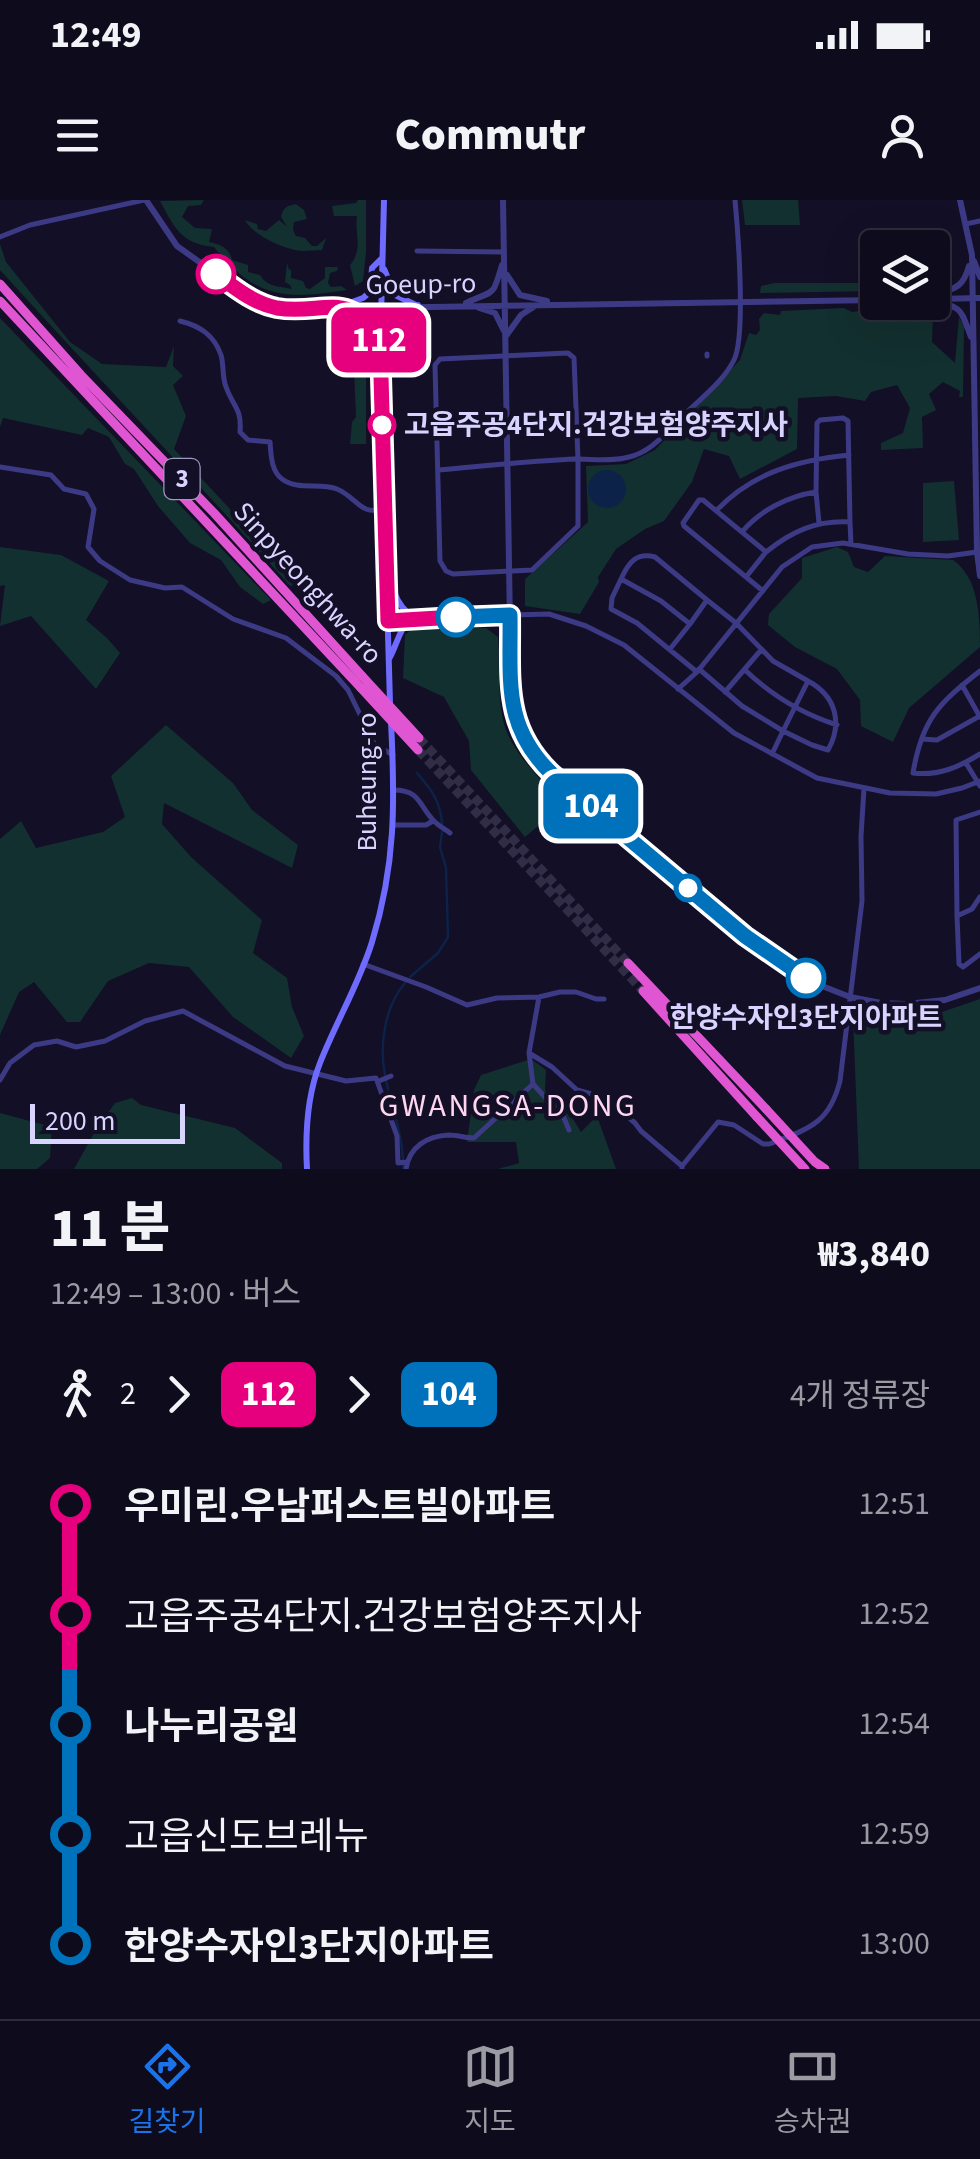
<!DOCTYPE html>
<html lang="ko">
<meta charset="utf-8">
<style>
body{margin:0;font-family:"Source Sans 3","Noto Sans KR",sans-serif;background:#171425;color:#f1f3f6;height:100vh;display:flex;flex-direction:column;font-size:38px;white-space:nowrap}
*{box-sizing:border-box;margin:0}
p{font-size:32px;color:#9b9ba3}
.icon{flex:none;width:55px;height:55px;fill:none;stroke:currentColor;stroke-width:2;stroke-linecap:round;stroke-linejoin:round}
.map{position:relative;height:969px;overflow:hidden}
.side{display:flex;flex-direction:column;background:#0e0b1c;flex:1}
.side>*{flex:none}
.badge{padding:0 20px;border-radius:15px;font-size:35px;line-height:65px}
.fabs{position:absolute;left:860px;top:30px;display:grid;gap:20px}
.fabs a{display:grid;place-items:center;width:90px;height:90px;border-radius:10px;background:#0e0b1c;box-shadow:0 10px 40px #0002,0 0 0 2px #2e2b3b;font-size:50px}
.scale{position:absolute;left:30px;bottom:25px;width:155px;box-sizing:border-box;padding-left:10px;border:5px solid #d9d4ff;border-top:0;font-size:28px;line-height:35px;white-space:nowrap;color:#d9d4ff;-webkit-text-stroke:8px #130f26;paint-order:stroke}
.map>.badge{position:absolute;translate:-50% -50%;box-shadow:0 0 0 5px #fff}
.legs{display:flex;align-items:center;gap:15px;height:110px;padding:0 50px;font-size:32px}
.legs p{margin-inline-start:auto}
.headline{display:flex;align-items:center;justify-content:space-between;height:170px;padding:0 50px}
h1{font-size:55px;font-weight:800;line-height:75px}
ul{padding:0 50px;list-style:none}
li{display:flex;align-items:center;gap:35px;height:110px;font-size:38px}
li i{display:grid;place-items:center;width:15px;height:100%;margin:0 12px;background:currentColor}
li i::after{content:'';width:25px;height:25px;margin:-12px;border:8px solid;border-radius:50%;background:#0e0b1c}
li p{margin-inline-start:auto}
li:first-child i{background:linear-gradient(#0000 50%,currentColor 0)}
li:last-child i{background:linear-gradient(currentColor 50%,#0000 0)}
.status{display:flex;justify-content:space-between;align-items:center;height:70px;padding:0 50px;background:#0e0b1c;direction:ltr}
.status svg{height:28px;fill:currentColor}
header{display:flex;justify-content:space-between;align-items:center;height:130px;padding:0 50px;background:#0e0b1c;font-size:45px;font-weight:800}
.tab-bar{display:flex;justify-content:space-around;align-items:center;height:140px;border-top:2px solid #2e2b3b;background:#0e0b1c;font-size:28px;color:#9b9ba3}
.tab-bar a{display:grid;justify-items:center;gap:5px}
.tab-bar .active{color:#1a73e8}
.map>svg:first-child{display:block}
.green{fill:#12302f}
.water{fill:#0c2248}
.lines{fill:none;stroke-linecap:round;stroke-linejoin:round}
.stream{stroke:#0c2248;stroke-width:2.5}
.trunk-tunnel{stroke:#312d47;stroke-width:9;stroke-dasharray:9 4.5;stroke-linecap:butt}
.minor{stroke:#3d3a85;stroke-width:5}
.tertiary{stroke:#3d3a85;stroke-width:6}
.secondary{stroke:#6f6bff;stroke-width:6}
.trunk{stroke:#e055d1;stroke-width:9}
.trunk-bridge{stroke:#e055d1;stroke-width:9}
.line-1-casing{stroke:#fff;stroke-width:22}
.line-2-casing{stroke:#fff;stroke-width:22}
.line-1{stroke:#e6007e;stroke-width:15}
.line-2{stroke:#0072bc;stroke-width:15}
.stop-1-dot{fill:#fff;stroke:#e6007e;stroke-width:5}
.stop-2-dot{fill:#fff;stroke:#0072bc;stroke-width:5}
.labels{text-anchor:middle;dominant-baseline:central;stroke-width:9;stroke-linejoin:round;paint-order:stroke}
.shield{fill:#130f26;stroke:#9e99be;stroke-width:2.5}
.shield-label{font-size:25px;font-weight:bold;fill:#d9d4ff}
.street-label{font-size:28px;fill:#d9d4ff;stroke:#130f26}
.stop-label{font-size:28px;font-weight:bold;fill:#d9d4ff;stroke:#130f26;text-anchor:start}
.quarter-label{font-size:32px;letter-spacing:2.5px;fill:#ffd6f0;stroke:#130f26}
</style>
<div class="status"><b>12:49</b><svg viewBox="0 0 49 12"><path d="M0 12V9h3v3zM5 12V6h3v6zM10 12V3h3v9zM15 12V0h3v12zM26 1h20v11H26zM47 4h2v5h-2z"/></svg></div>
<header><svg class="icon" aria-label="menu" viewBox="0 0 24 24"><path d="M4 6h16M4 12h16M4 18h16"/></svg>Commutr<svg class="icon" aria-label="person" viewBox="0 0 24 24"><circle cx="12" cy="8" r="4"/><path d="M4 21q1-7 8-7t8 7"/></svg></header>
<div class="map">
<svg width="980" height="969" viewBox="0 0 980 969">
<rect width="100%" height="100%" fill="#130f26"/>
<path class="green" d="M204 0 201 5 188 6 182 17 195 28 212 29 209 42C219 44 230 48 232 60L248 65V72L260 75C267 87 279 86 292 89L290 85 285 82 287 63 289 70 291 69V78L303 81 306 88 310 89 325 78V67H338L337 71 330 73 328 83 331 87 341 86 347 90C285 100 256 99 214 47 181 44 174 27 160 1Z
M358 0H366V52L363 81 355 86 350 65C364 48 354 34 357 16H334L332 6 356 3Z
M742 0H798L800 25H745Z
M296 4 304 10 307 19 294 22 293 30 296 36 305 38 312 46H317L326 38 322 50C313 50 303 52 295 50 279 47 252 34 245 20L257 24 258 29 266 31 279 20 287 27 281 17C283 7 287 6 296 4Z
M0 44 6 62 70 142 102 164 166 167 174 146 173 166 183 176 173 185 186 216 174 249 300 384 290 386C195 279 96 176 0 70Z
M774 83H877V91L760 93 761 86Z
M905 105 906 119 927 121 924 108 933 111 932 142 955 163 959 117 964 127 963 197H959L960 191 943 182 929 194 936 210 922 217 923 248 881 250V243L903 233 910 208 897 185 871 192 865 201 836 196 798 198 797 249 740 279 729 256 704 249 692 282 664 321 645 329 616 349 598 377 599 382 580 414 525 406V379L588 322 586 266 626 264 655 250 740 160 749 133 756 135 760 130 759 119 764 113 780 115 781 111 844 108 852 112Z
M0 118 271 400 263 404 240 387 221 360 190 343 158 306 134 269 125 264 109 237 88 228 82 235 3 218 0 227Z
M352 122 362 123 366 138V244H350L352 222 356 217Z
M954 281 959 340 923 342V283Z
M0 347 61 355 109 381 86 420 107 438 120 453 96 489 31 416 0 426 5 385 0 386Z
M837 347 848 352 854 367 868 372 885 356 953 360C979 378 980 417 980 447L909 508 893 542 861 526 860 500 837 469 795 447 768 425 769 414 802 378V358Z
M486 428 498 437C500 465 497 505 506 530 517 558 544 582 563 605L525 637 471 570 469 541 444 497 403 478 405 435 412 429Z
M166 525 233 583 252 610 298 645 292 668 164 603 162 624 191 657 262 720 253 753 287 778 292 807 304 836 291 858 233 817 189 767 149 763 108 781 80 822H67L34 782 19 792 0 835V639L21 621 36 648 103 632 125 617 111 576Z
M980 799V969H859L853 817 942 812Z
M531 859 546 870 545 890 566 908 581 932 597 916 616 969H498L519 963 516 942H467L474 890 481 875Z
M132 898 141 905 235 928 282 963V969H74L98 926 115 903Z
M0 913 52 927 50 958 37 969H0Z"/>
<path class="water" d="M588 289a19 19 0 1 1 38 0a19 19 0 1 1-38 0Z"/>
<g class="lines">
<path class="stream" d="M417 573C431 589 441 602 442 624
M410 777 438 753 448 737 446 668 440 647 442 632
M403 969C404 936 391 907 385 875 379 845 385 806 405 783"/>
<path class="trunk-tunnel" d="M419 538 628 763
M418 550 643 791"/>
<path class="minor" d="M966 24 980 21
M0 37 30 25 144 0
M417 51 504 52
M180 121C200 126 214 135 221 155 224 165 222 177 226 187 233 207 242 208 240 232L248 240 270 242C271 254 271 271 282 279 298 291 320 282 337 289 358 298 360 317 385 308
M568 153 574 158 578 259V326L532 370 453 374 446 371 440 361 435 165 440 159Z
M707 154V156
M0 267 51 275 64 289 86 294 94 309 88 347 100 361 130 380 165 388 182 387 233 419 286 438 336 476 348 490 375 545 393 555
M438 270C484 266 529 261 575 259 593 259 611 262 629 257 652 252 666 232 683 216 700 199 723 182 734 160 746 136 738 31 735 0
M717 310C753 272 799 260 849 255
M819 323 816 292 817 223 820 220 843 218 848 221 850 322
M742 332C760 310 789 296 816 292
M766 352C792 331 817 320 850 322L851 344
M622 377C629 362 637 352 655 357L707 400 690 424
M746 377 766 352 703 300H699L683 323 684 326 763 391
M707 400 736 423 773 461 808 481
M510 415 549 414 586 426 624 445 734 533 817 578 890 593 936 594 962 588 980 581
M670 449 690 424 661 401 621 379 612 398 611 409 637 423 697 472
M699 469 742 506 783 531 808 481C836 496 843 523 828 550L812 545 783 531 772 554
M745 470C770 494 803 514 837 525
M980 471C939 503 922 519 913 573 939 576 959 567 980 554
M962 485 980 517
M678 489 697 472 782 367 812 347 843 343 908 354 948 356 977 352
M725 492 761 450
M922 539 937 540 980 516
M966 563 980 586
M394 590C421 590 419 607 435 622 439 626 445 629 450 633
M980 612 956 620 957 716 972 709 980 697
M394 625H426L433 621
M957 716 959 764 963 767 980 754
M363 764 426 787 467 805 497 798 539 797 560 792H576L596 799H604
M529 853 552 867 577 890 606 898 635 923 641 931 682 966
M0 880 10 863 34 845 57 841 76 847 105 841 145 821 183 811 285 866 346 881 376 878 397 936 398 963 407 962
M379 881 391 876
M533 884 564 918 569 930
M406 969C409 947 427 936 449 935 457 935 466 938 474 938L533 884 529 853 539 797
M682 969V966L718 922 734 925 763 944H769C807 929 829 925 840 881L862 701 861 636 864 588"/>
<path class="tertiary" d="M146 0 177 46 254 101 280 109 336 106 368 108 878 100
M503 0 511 485C514 523 525 549 553 575L745 736 817 784 850 797 881 803 906 804 945 800 980 788
M960 0 972 55 977 352 980 376
M974 61 980 77
M507 75 520 95 547 101
M932 97C953 87 962 91 969 66
M936 99 980 98
M932 100C964 108 960 109 971 137
M466 103C495 89 492 99 502 65
M479 108 495 113 504 131
M506 136 521 115 535 106
M388 421 510 415"/>
<path class="secondary" d="M384 0 380 158 390 503
M384 69 395 95 416 105
M336 106 361 115 380 141
M341 106 363 98 370 92 372 68 382 58
M382 152C390 127 392 117 418 105
M389 378C394 391 397 404 408 413L441 418
M389 459C397 445 398 432 409 420
M307 969C305 933 307 896 320 863 336 822 359 784 372 742 396 664 395 601 391 521"/>
<path class="trunk" d="M0 84 81 175 214 313 362 476
M0 101 361 488
M628 763 766 909
M643 791 757 917
M815 962 825 969"/>
<path class="trunk-bridge" d="M362 476 419 538
M361 488 418 550
M766 909 813 960
M757 917 805 969"/>
</g>
<g class="lines">
<defs>
<path id="line-1" d="M216 74C235 88 253 103 277 108 323 116 350 87 380 142L388 421 456 417"/>
<path id="line-2" d="M456 417 510 415C511 480 502 526 552 574L745 736 806 778"/>
</defs>
<use href="#line-1" class="line-1-casing"/>
<use href="#line-2" class="line-2-casing"/>
<use href="#line-1" class="line-1"/>
<use href="#line-2" class="line-2"/>
</g>
<g class="stop-1-dot">
<circle cx="216" cy="74" r="18"/>
<circle cx="382" cy="225" r="12"/>
</g>
<g class="stop-2-dot">
<circle cx="456" cy="417" r="18"/>
<circle cx="688" cy="688" r="12"/>
<circle cx="806" cy="778" r="18"/>
</g>
<g class="labels">
<rect class="shield" x="164.5" y="259" width="35" height="40" rx="8"/>
<g class="shield-label">
<text x="182" y="279">3</text>
</g>
<g class="street-label">
<text transform="translate(421 84) rotate(-1)">Goeup-ro</text>
<text transform="translate(308 383) rotate(48)">Sinpyeonghwa-ro</text>
<text transform="translate(367 582) rotate(-90)">Buheung-ro</text>
</g>
<g class="stop-label">
<text x="404" y="225">고읍주공4단지.건강보험양주지사</text>
<text x="806" y="818" text-anchor="middle">한양수자인3단지아파트</text>
</g>
<g class="quarter-label">
<text x="508" y="906">GWANGSA-DONG</text>
</g>
</g>
</svg>
<div class="fabs">
<a><svg class="icon" aria-label="layers" viewBox="0 0 24 24"><path d="M12 4l9 5-9 5-9-5zM3 14l9 5 9-5"/></svg></a>
</div>
<div class="scale">200 m</div>
<b class="badge" style="left:379px;top:140px;background:#e6007e;color:#fff">112</b>
<b class="badge" style="left:591px;top:606px;background:#0072bc;color:#fff">104</b>
</div>
<section class="side">
<div class="headline"><div><h1>11 분</h1><p>12:49 – 13:00 · 버스</p></div><b>₩3,840</b></div>
<div class="legs"><svg class="icon" aria-label="walk" viewBox="0 0 24 24"><circle cx="13" cy="4" r="2"/><path d="M13 8l-2 6 4 7M11 14l-3 7M7 12l3-4h3l4 4"/></svg>2<svg class="icon" aria-label="forward" viewBox="0 0 24 24"><path d="M9 5l7 7-7 7"/></svg><b class="badge" style="background:#e6007e;color:#fff">112</b><svg class="icon" aria-label="forward" viewBox="0 0 24 24"><path d="M9 5l7 7-7 7"/></svg><b class="badge" style="background:#0072bc;color:#fff">104</b><p>4개 정류장</p></div>
<ul>
<li><i style="color:#e6007e"></i><b>우미린.우남퍼스트빌아파트</b><p>12:51</p></li>
<li><i style="color:#e6007e"></i><span>고읍주공4단지.건강보험양주지사</span><p>12:52</p></li>
<li><i style="color:#0072bc"></i><b>나누리공원</b><p>12:54</p></li>
<li><i style="color:#0072bc"></i><span>고읍신도브레뉴</span><p>12:59</p></li>
<li><i style="color:#0072bc"></i><b>한양수자인3단지아파트</b><p>13:00</p></li>
</ul>
</section>
<nav class="tab-bar">
<a class="active"><svg class="icon" aria-label="directions" viewBox="0 0 24 24"><path d="M12 3l9 9-9 9-9-9zM9 14v-3h6M13 9l2 2-2 2"/></svg>길찾기</a>
<a><svg class="icon" aria-label="map" viewBox="0 0 24 24"><path d="M3 6l6-2 6 2 6-2v14l-6 2-6-2-6 2zM9 4v14M15 6v14"/></svg>지도</a>
<a><svg class="icon" aria-label="tickets" viewBox="0 0 24 24"><path d="M3 7h18v10H3zM15 7v10"/></svg>승차권</a>
</nav>
